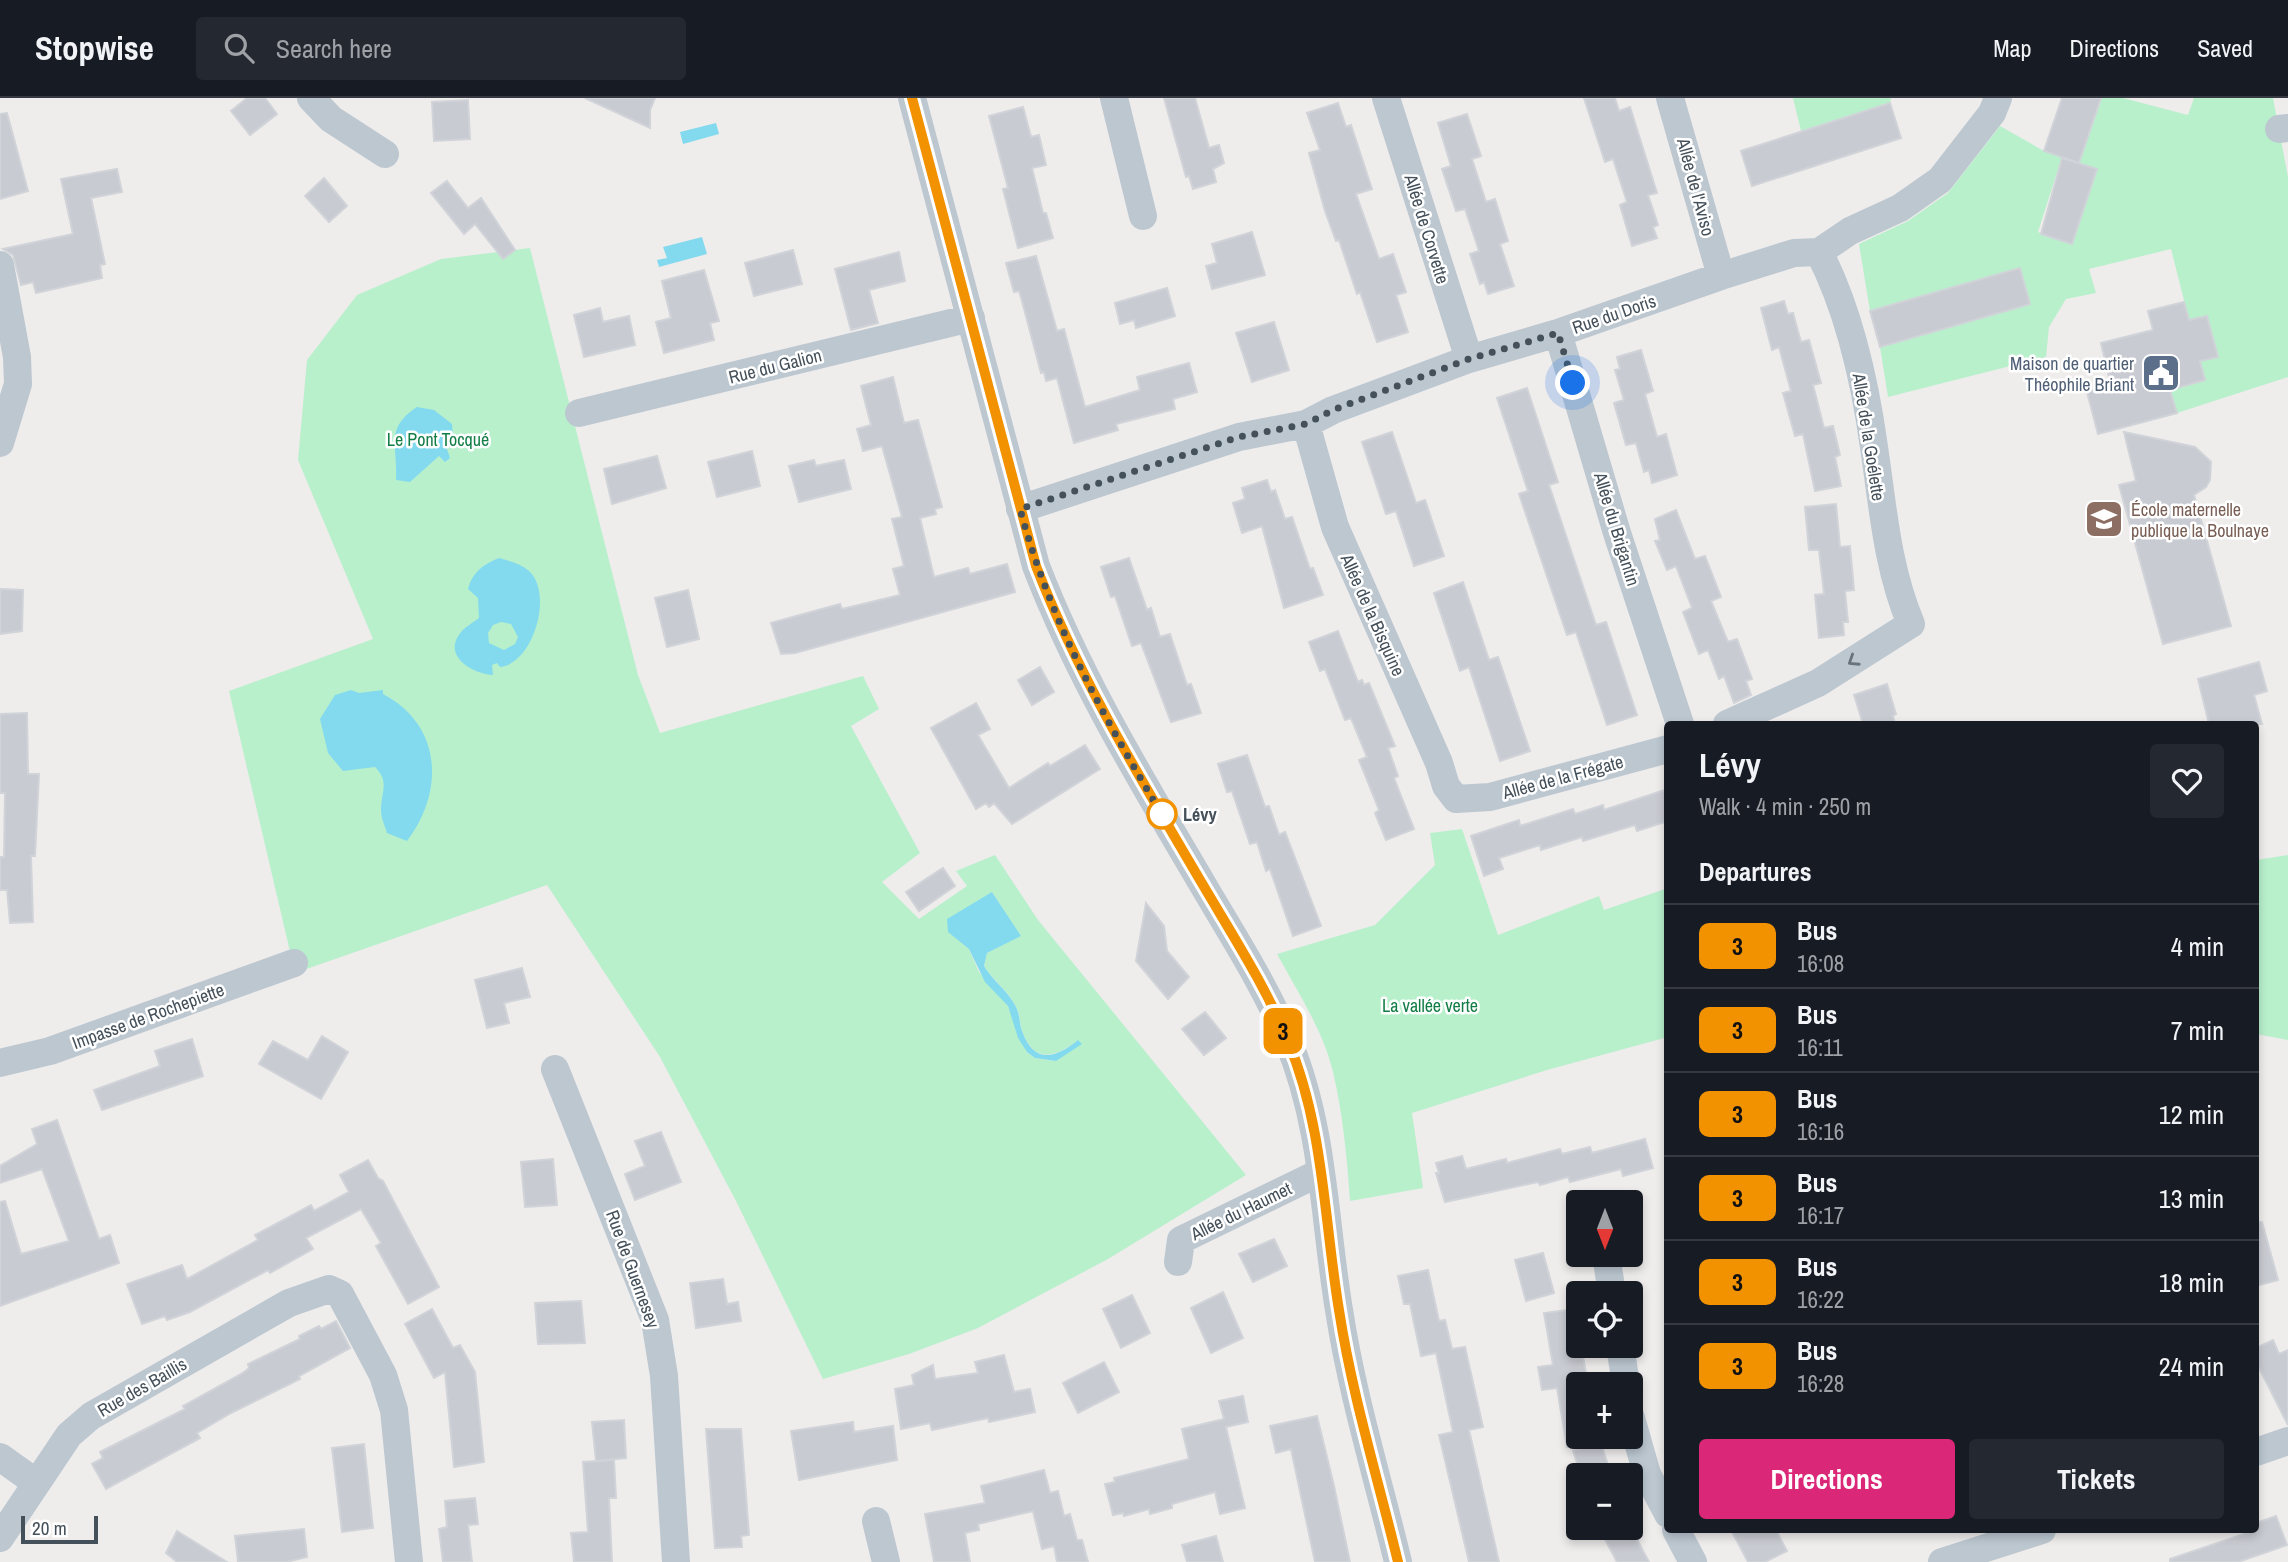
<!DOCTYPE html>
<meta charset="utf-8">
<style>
body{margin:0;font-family:"Archivo Narrow",sans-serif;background:#242831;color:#f1f3f6;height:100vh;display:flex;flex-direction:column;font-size:26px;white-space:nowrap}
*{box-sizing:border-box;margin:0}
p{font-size:23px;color:#9ea1a6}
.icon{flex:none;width:38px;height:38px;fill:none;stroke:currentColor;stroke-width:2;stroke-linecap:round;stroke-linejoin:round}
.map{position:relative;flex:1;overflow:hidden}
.panel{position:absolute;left:1664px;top:623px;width:595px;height:812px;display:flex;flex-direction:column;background:#171b24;border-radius:7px;box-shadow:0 4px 10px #0003}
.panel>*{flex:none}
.badge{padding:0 14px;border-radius:10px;font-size:24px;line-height:46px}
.needle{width:46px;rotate:180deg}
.controls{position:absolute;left:1566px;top:1092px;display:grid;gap:14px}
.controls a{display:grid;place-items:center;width:77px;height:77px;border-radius:7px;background:#171b24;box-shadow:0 4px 10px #0003;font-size:35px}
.scale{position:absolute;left:21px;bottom:18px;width:77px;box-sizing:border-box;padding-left:7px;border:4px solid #44505a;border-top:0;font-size:19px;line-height:24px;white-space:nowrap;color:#44505a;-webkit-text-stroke:5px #fff;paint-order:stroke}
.you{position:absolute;width:35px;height:35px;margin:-18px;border:5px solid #fff;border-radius:50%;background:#1a73e8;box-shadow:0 0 0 10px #1a73e833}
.map>.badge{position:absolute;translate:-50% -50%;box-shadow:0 0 0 4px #fff}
h2{padding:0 35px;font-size:26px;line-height:63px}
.round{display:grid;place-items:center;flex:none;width:74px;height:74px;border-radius:7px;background:#242831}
.overview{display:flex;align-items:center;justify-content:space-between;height:119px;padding:0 35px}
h1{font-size:33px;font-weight:700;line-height:52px}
.cta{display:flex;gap:14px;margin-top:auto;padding:14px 35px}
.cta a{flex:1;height:80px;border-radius:7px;background:#db2777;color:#fff;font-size:28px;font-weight:700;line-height:80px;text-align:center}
.cta a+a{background:#242831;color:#f1f3f6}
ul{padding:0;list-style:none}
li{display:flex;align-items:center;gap:21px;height:84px;padding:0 35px;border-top:2px solid #363941}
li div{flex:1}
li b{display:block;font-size:26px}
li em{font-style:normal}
li .badge{min-width:77px;font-weight:700;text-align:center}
header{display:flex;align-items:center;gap:42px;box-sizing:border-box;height:98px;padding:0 35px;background:#171b24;border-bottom:2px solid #363941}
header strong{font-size:33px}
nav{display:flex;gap:38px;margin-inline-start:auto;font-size:24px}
.search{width:490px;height:63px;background:#242831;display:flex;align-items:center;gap:18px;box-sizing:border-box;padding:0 24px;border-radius:7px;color:#9ea1a6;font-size:26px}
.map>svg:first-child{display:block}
.green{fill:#b8f0cc;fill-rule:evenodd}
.water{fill:#83daee;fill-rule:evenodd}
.building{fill:#c9cbd2;stroke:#d0d3d8;stroke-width:2}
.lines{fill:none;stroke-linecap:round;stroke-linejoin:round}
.minor{stroke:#bcc7d0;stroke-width:28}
.oneway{stroke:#68747d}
.line-casing{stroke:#fff;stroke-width:16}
.line{stroke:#f39200;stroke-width:10}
.walk{stroke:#44505a;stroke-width:7;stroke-dasharray:0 12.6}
.stop-dot{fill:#fff;stroke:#f39200;stroke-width:3.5}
.labels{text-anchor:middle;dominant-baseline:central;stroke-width:5;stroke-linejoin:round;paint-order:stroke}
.street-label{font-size:18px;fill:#44505a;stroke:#fff}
.service-label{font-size:18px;fill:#4e5e75;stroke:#fff;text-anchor:end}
.park-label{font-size:18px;fill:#137d46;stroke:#fff}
.education-label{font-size:18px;fill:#785e54;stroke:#fff;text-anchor:start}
.stop-label{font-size:18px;font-weight:bold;fill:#44505a;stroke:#fff;text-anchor:start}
</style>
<header>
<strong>Stopwise</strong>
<div class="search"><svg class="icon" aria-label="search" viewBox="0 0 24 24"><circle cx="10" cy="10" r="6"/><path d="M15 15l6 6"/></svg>Search here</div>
<nav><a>Map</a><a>Directions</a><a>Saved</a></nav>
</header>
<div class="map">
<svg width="2288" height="1464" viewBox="0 0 2288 1464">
<rect width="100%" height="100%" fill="#efecec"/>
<path class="green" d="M1793 0H1891L1890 5 1801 33Z
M2102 0H2123L2188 17 2194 0H2273L2288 79V279L2177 315 2170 292 2205 282 2200 263 2218 259 2207 218 2189 222 2171 151 2089 171 2096 195 2066 201 2049 229 2046 259 1888 299 1880 249 2030 205 2020 170 1870 213 1859 146 1908 123 1948 95 2000 28 2044 53 2062 59 2038 134 2072 146 2097 72 2079 65Z
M530 150 638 577 660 635 863 578 879 611 851 628 920 755 882 784 919 821 967 788 956 773 995 757 1038 822 1246 1077 1108 1161 978 1230 909 1256 823 1281 736 1103 660 959 547 787 295 875 229 593 373 541 298 362 307 262 357 197 441 161ZM992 794 1020 838 987 855 984 868C993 882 1007 892 1015 907 1020 914 1019 925 1022 933 1034 966 1055 960 1078 942L1055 963 1035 960 1027 954 1008 908 979 874 969 851Z
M1462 731 1498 837 1599 798 1604 812 1668 790V939L1547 972 1412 1015 1423 1090 1350 1103C1347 1060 1343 1016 1333 974 1323 932 1297 893 1277 856L1375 827 1435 767 1430 735Z
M2288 757V942L2256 936V762Z"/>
<path class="water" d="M716 25 719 36 683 46 680 34Z
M702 139 707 156 659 169 657 162 667 160 663 149Z
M417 309 434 312 452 326 453 340 447 351 450 360 445 364 439 358 410 384 396 382C398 347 384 331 417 309Z
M499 460C510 463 521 466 529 473 554 496 533 566 500 569L497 565 492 567 493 577C473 576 441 558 461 534 465 529 474 524 479 520L478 500 468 491C472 475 483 466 499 460ZM501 524 511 526 518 539 515 546 504 552 489 545 488 535 493 527Z
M351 592 359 595 383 592V596C442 627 445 693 407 743L387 735C385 728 381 720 381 712 381 694 390 684 375 669L343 673 328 655 320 621 335 597Z
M992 794 1021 838 987 855 984 868C993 883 1007 892 1015 907 1020 915 1019 925 1022 933 1034 967 1056 960 1078 942L1082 946 1056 963 1035 960 1027 954 1018 940 1008 908 985 884 969 851 948 834 947 821Z"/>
<path class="building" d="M247 0H265L277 16 250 37 231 13Z
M585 0H655L650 12V30Z
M1164 0H1195L1209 50 1219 47 1224 65 1213 71 1216 84 1193 91 1189 78 1186 79Z
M1584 0H1615L1619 13 1630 9 1657 95 1648 97 1658 127 1653 129 1657 140 1632 148 1620 107 1627 104 1613 61 1605 64Z
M2062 0H2101L2079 65 2044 53Z
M468 2 470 41 434 43 432 4Z
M1338 5 1346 29 1351 27 1372 91 1356 96 1379 161 1393 156 1406 194 1396 197 1408 234 1377 244 1360 194 1357 196 1339 142 1336 143 1325 113 1309 55 1320 52 1307 15Z
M1890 5 1901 40 1752 88 1741 53Z
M1023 9 1031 39 1039 37 1046 67 1032 70 1043 115H1046L1053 140 1018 150 1003 91 1008 90 989 18Z
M7 15 28 93 0 101V16Z
M1467 16 1481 58 1472 61 1486 104 1495 101 1508 143 1500 146 1514 188 1488 196 1484 184 1480 186 1470 156 1479 153 1465 111 1456 113 1442 71 1451 68 1438 25Z
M2062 60 2097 71 2072 146 2041 136Z
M117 71 122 94 91 100 105 166 100 167 102 180 36 195 33 184 21 187 13 157 3 151 73 136 61 81Z
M324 80 347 108 329 124 305 98Z
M447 83 468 110 481 100 515 152 503 161 475 126 464 136 431 95Z
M1252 134 1265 177 1212 191 1206 168 1217 165 1212 146Z
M793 152 802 186 754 198 745 165Z
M899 154 905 183 869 192 878 225 851 232 835 171Z
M1036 158 1057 233 1064 231 1085 309 1140 292 1137 279 1189 265 1197 294 1173 301 1175 311 1116 326 1118 332 1074 345 1057 280 1046 283 1044 274 1041 275 1022 203 1019 193 1014 194 1006 165Z
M2020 170 2030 206 1880 249 1870 213Z
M704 172 719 223 710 225 714 242 664 255 656 224 671 220 662 183Z
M1167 190 1175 218 1136 230 1134 222 1120 226 1115 205Z
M1784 203 1788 216 1793 215 1801 244 1809 242 1821 285 1813 287 1824 330 1833 328 1840 357 1835 359 1841 388 1815 393 1803 336 1795 338 1783 295 1791 293 1779 249 1772 252 1761 210Z
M2184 204 2189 222 2207 218 2218 259 2200 263 2205 282 2170 292 2177 315 2098 336 2087 294 2111 288 2101 245 2153 232 2148 213Z
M600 210 603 224 629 218 635 247 584 259 574 217Z
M1274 224 1289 272 1252 284 1236 235Z
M1641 252 1653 293 1645 296 1657 339 1666 336 1677 377 1652 385 1649 372 1644 374 1636 345 1626 347 1614 305 1624 302 1615 272 1620 271 1617 259Z
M893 279 904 325 918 322 942 409 935 411 936 416 920 420 934 479 968 470 970 476 1007 466 1015 494 795 555 781 556 771 525 840 506 842 511 900 497 893 471 904 468 892 421 902 419 882 348 863 353 857 331 871 327 861 288Z
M1527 290 1558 384 1549 387 1596 527 1606 524 1637 617 1607 627 1576 534 1567 537 1519 396 1528 393 1497 300Z
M1392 334 1416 405 1425 402 1444 458 1414 468 1396 413 1386 416 1362 344Z
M2124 334 2195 349 2211 364 2210 382 2206 389 2194 397 2231 528 2163 546 2119 387 2136 383Z
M752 353 760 388 717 399 708 364Z
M657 358 666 390 612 406 604 371Z
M814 362 816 368 844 362 851 391 799 404 789 368Z
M1267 382 1271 394 1275 392 1285 421 1292 419 1310 471 1313 470 1323 497 1284 510 1262 428 1242 435 1233 405 1245 401 1242 390Z
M1836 406 1840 449 1850 448 1854 492 1845 493 1848 524H1843L1844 537 1819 540 1815 497 1824 496 1819 452H1809L1805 409Z
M1676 412 1695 461 1705 458 1721 499 1711 503 1728 544 1737 541 1752 581 1746 583 1751 597 1734 605 1724 578 1719 581 1708 552 1699 556 1683 514 1692 510 1676 468 1667 472 1655 443 1660 442 1655 421Z
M1129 460 1147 512 1151 510 1160 539 1170 536 1187 587 1191 586 1201 615 1171 624 1141 545 1132 548 1115 498 1111 499 1101 469Z
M1463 484 1489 562 1498 559 1530 653 1500 663 1469 569 1460 573 1434 495Z
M0 491 23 492 22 533 0 536Z
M688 492 699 541 667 549 655 500Z
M1338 533 1358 584 1362 582 1364 587 1369 585 1395 648 1388 650 1398 678 1394 680 1414 731 1386 742 1375 715 1379 712 1359 662 1367 659 1351 620 1345 622 1325 571 1320 573 1309 544Z
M2259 564 2267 593 2254 597 2262 626H2209L2198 581Z
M1040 569 1054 594 1032 607 1018 582Z
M1887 586 1896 616 1893 618 1895 626H1863L1854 597Z
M976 605 990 631 978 637 1009 690 1048 665 1050 668 1085 647 1100 671 1012 726 994 705 989 709 986 705 976 711 931 630Z
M27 615 28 676H39L35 758H31L33 824 10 825 7 792H0V759H4L5 695H0V616Z
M1247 657 1265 709 1269 708 1279 737 1285 734 1321 828 1293 838 1270 771 1266 773 1257 744 1250 746 1232 693 1227 694 1218 666Z
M1668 691V723L1637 733 1635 727 1583 743 1582 739 1541 752 1540 747 1499 760 1503 771 1484 778 1471 738 1519 722 1520 728 1573 711 1575 716 1603 707 1604 712Z
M943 770 955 788 919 813 906 794Z
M1146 805 1164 828 1167 853 1189 879 1168 901 1136 863Z
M522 870 530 899 504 905 509 925 487 930 475 882Z
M1205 914 1226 940 1204 957 1182 931Z
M322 938 348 954 321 1001 259 966 273 943 308 962Z
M192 941 203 978 102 1012 94 992 160 968 155 953Z
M57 1022 99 1141 110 1137 119 1165 0 1208V1104L5 1103 21 1156 69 1143 42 1071 0 1085V1068L37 1046 32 1031Z
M661 1034 681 1084 635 1102 625 1076 645 1068 635 1043Z
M1645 1041 1653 1070 1623 1078 1621 1071 1570 1084 1568 1079 1540 1087 1538 1084 1445 1104 1436 1075H1439L1436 1065 1462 1058 1466 1071 1506 1061 1507 1065 1560 1051 1562 1056 1590 1049 1592 1055Z
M553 1061 557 1107 525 1109 521 1064Z
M368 1062 378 1080 383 1083 439 1189 408 1206 376 1148 381 1145 361 1111 306 1140 313 1151 270 1175 268 1172 190 1214 167 1222 165 1218 142 1226 127 1186 182 1167 187 1181 258 1142 255 1137 311 1107 314 1113 349 1094 340 1077Z
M2256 1124H2262L2278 1182 2256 1188Z
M1274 1141 1287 1168 1253 1184 1239 1156Z
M1543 1155 1554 1195 1526 1203 1515 1162Z
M1428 1172 1439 1223 1445 1222 1452 1251 1465 1249 1483 1329 1469 1332 1499 1464H1469L1439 1337 1453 1334 1436 1255 1421 1258 1410 1206H1404L1398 1178Z
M723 1181 727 1206 738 1204 741 1223 696 1230 690 1185Z
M1223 1194 1243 1240 1211 1255 1191 1210Z
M1132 1197 1150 1235 1121 1250 1103 1211Z
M581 1203 585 1245 538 1246 535 1205Z
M432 1211 453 1250 460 1247 475 1274 484 1364 454 1369 445 1274 434 1280 405 1226Z
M1576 1211 1578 1248H1581L1588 1286H1578V1348L1567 1349 1557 1290 1542 1292 1538 1269 1553 1267 1544 1215Z
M336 1223 350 1250 299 1278 300 1281 231 1315 197 1335 200 1340 106 1391 92 1366 103 1360 100 1354 185 1311 183 1308 243 1275 249 1270 248 1266 300 1241 299 1238 319 1228 321 1231Z
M2273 1242 2279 1256 2288 1252V1327L2256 1264V1250Z
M1004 1257 1014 1294 1030 1291 1035 1314 989 1324 988 1320 932 1332 930 1325 901 1331 895 1291 914 1287 912 1277 933 1267 935 1281 978 1275 975 1264Z
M1104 1264 1119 1294 1078 1315 1063 1285Z
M1243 1298 1248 1324 1226 1329 1245 1410 1220 1416 1215 1394 1172 1406V1410L1150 1416 1149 1411 1124 1418 1123 1415 1113 1417 1105 1386 1115 1384 1114 1380 1189 1361 1182 1331 1224 1321 1219 1303Z
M1317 1318 1334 1388 1350 1464H1315L1291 1351 1276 1355 1270 1328Z
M624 1322 626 1360 596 1363 592 1324Z
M853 1324 854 1334 893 1328 897 1362 799 1382 791 1333Z
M706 1331H741L749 1437 741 1438 742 1449 715 1450Z
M1601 1345 1611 1377H1581L1573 1353Z
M364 1346 373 1430 342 1434 332 1350Z
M614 1362 616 1400H609L612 1464H574L571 1435 588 1434 583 1364Z
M1044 1372 1050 1395 1058 1393 1064 1418 1070 1416 1077 1442H1082L1088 1464H1057L1054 1448 1042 1451 1033 1413 978 1426 979 1432 965 1435 970 1464H934L925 1416 985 1405 981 1388Z
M475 1400 478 1426 468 1427 472 1464H443L439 1431 447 1429 445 1403Z
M2276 1418 2287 1447 2238 1464H2170V1461L2256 1432V1425Z
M1599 1430H1631L1649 1464H1617Z
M304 1431 307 1459 286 1464H238L235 1438Z
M1731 1432H1776L1787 1453 1765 1464H1748Z
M177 1433 227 1464H177L166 1455Z
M1216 1438 1223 1464H1187L1182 1447Z"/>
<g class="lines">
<path class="minor" d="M311 0 331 21 385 56
M912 0 1036 468C1080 582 1142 683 1203 787 1233 838 1266 889 1288 943 1324 1029 1324 1122 1339 1212 1352 1297 1378 1381 1398 1464
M1114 0 1143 118
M1386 0 1469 261
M1670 0 1721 178
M2279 31 2288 30
M0 167 17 259 18 286 0 345
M1558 235 1617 435 1680 626
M579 315 971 220
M1306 326 1335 429 1439 665 1446 688 1456 701 1490 699 1668 651
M1020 411 1239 339 1306 326 1333 312 1469 261 1558 235 1721 178 1794 155 1819 154 1850 133 1900 110 1940 82 1992 15 1998 0
M1727 626 1818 585 1911 526C1887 469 1883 410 1874 349 1865 284 1849 212 1819 154
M0 965 50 953 294 865
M555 971 655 1222 664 1278 676 1464
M1606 1157 1612 1195
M1178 1164 1181 1142 1321 1074
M1620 1248 1626 1286
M1631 1320 1647 1376 1668 1416
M2256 1354 2288 1343
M0 1359 35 1384
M876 1423 886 1464
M1676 1432 1693 1464
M0 1440 69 1337 91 1318 289 1205 329 1191 340 1196 383 1277 394 1312 409 1464
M1942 1464 2042 1432"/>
</g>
<defs><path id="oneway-chevron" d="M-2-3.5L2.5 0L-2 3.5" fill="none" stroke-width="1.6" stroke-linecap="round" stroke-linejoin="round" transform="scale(1.75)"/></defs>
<use class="oneway" href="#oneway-chevron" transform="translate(1853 563) rotate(147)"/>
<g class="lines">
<defs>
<path id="line" d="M912 0 1036 468C1080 582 1142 683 1203 787 1233 838 1266 889 1288 943 1324 1029 1324 1122 1339 1212 1352 1297 1378 1381 1398 1464"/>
</defs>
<use href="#line" class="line-casing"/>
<use href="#line" class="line"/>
<path class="walk" d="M1162 716 1167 725C1105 621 1052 529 1020 411L1239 339 1306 326 1333 312 1469 261 1558 235 1573 285"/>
</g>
<defs>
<symbol id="civic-square" viewBox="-11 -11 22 22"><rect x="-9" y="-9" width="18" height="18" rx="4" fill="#5c6f8a" stroke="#fff"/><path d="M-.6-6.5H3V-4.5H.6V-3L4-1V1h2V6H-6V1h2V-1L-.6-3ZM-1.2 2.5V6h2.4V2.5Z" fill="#fff"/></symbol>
<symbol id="school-square" viewBox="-11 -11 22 22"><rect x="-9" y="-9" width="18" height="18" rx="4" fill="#8d6e63" stroke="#fff"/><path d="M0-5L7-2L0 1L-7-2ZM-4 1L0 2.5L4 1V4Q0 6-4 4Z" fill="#fff"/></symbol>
</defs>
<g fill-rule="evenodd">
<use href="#civic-square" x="2139" y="253" width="44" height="44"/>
<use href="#school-square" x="2082" y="399" width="44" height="44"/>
</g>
<circle class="stop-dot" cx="1162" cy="716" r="14"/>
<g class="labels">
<g class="street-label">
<text transform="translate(1696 89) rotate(75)">Allée de l'Aviso</text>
<text transform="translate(1427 131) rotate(73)">Allée de Corvette</text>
<text transform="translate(1614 216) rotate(-19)">Rue du Doris</text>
<text transform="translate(775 268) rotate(-14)">Rue du Galion</text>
<text transform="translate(1869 339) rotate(81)">Allée de la Goélette</text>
<text transform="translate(1617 431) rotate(73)">Allée du Brigantin</text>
<text transform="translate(1373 517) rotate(66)">Allée de la Bisquine</text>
<text transform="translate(1563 679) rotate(-15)">Allée de la Frégate</text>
<text transform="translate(148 918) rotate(-20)">Impasse de Rochepiette</text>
<text transform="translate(1241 1113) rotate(-26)">Allée du Haumet</text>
<text transform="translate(633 1171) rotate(70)">Rue de Guernesey</text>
<text transform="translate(142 1289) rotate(-30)">Rue des Baillis</text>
</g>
<g class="service-label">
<text x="2134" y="265">Maison de quartier<tspan x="2134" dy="21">Théophile Briant</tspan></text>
</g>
<g class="park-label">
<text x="438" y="341">Le Pont Tocqué</text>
<text x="1430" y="907">La vallée verte</text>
</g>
<g class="education-label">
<text x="2131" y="411">École maternelle<tspan x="2131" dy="21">publique la Boulnaye</tspan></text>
</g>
<g class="stop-label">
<text x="1183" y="716">Lévy</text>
</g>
</g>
</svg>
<div class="controls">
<a><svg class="needle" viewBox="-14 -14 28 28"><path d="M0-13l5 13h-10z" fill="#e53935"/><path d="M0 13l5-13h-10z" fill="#9ea1a6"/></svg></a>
<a><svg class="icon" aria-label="locate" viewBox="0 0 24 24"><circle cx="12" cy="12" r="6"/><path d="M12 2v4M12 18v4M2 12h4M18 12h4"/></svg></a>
<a>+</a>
<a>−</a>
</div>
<div class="scale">20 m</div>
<div class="you" style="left:1573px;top:285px"></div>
<b class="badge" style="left:1283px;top:933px;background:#f39200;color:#111">3</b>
<section class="panel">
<div class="overview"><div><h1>Lévy</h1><p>Walk · 4 min · 250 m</p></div><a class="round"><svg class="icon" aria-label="heart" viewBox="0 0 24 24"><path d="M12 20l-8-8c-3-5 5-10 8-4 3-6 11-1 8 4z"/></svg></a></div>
<h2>Departures</h2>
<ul>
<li><span class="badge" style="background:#f39200;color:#111">3</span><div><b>Bus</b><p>16:08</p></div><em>4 min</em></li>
<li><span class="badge" style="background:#f39200;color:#111">3</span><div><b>Bus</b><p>16:11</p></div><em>7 min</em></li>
<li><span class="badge" style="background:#f39200;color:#111">3</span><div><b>Bus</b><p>16:16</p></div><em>12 min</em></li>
<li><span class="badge" style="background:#f39200;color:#111">3</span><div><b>Bus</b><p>16:17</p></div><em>13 min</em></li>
<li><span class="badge" style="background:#f39200;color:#111">3</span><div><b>Bus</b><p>16:22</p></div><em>18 min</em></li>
<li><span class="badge" style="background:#f39200;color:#111">3</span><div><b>Bus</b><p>16:28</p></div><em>24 min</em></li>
</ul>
<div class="cta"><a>Directions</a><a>Tickets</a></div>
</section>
</div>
